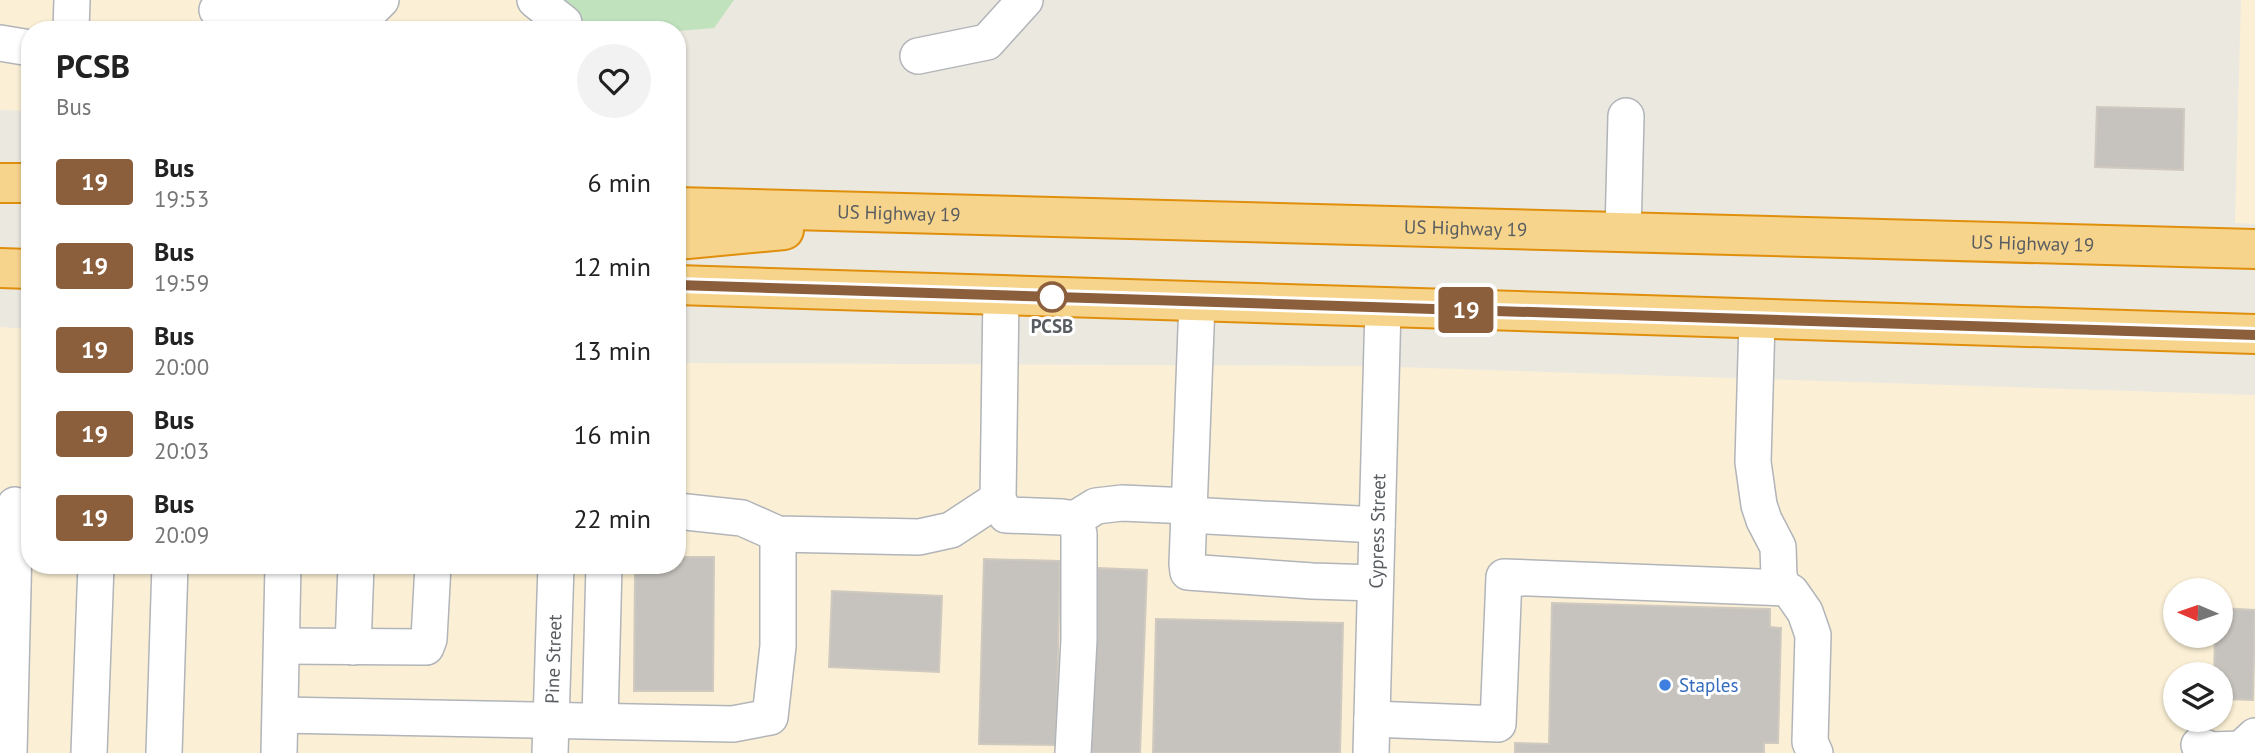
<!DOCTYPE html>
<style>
body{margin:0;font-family:"PT Sans",sans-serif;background:#f2f2f2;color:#222;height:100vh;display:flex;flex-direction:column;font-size:26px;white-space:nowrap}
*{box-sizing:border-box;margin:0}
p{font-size:23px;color:#767676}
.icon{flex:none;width:38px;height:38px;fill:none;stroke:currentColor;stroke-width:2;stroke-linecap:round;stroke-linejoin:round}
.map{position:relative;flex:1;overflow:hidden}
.details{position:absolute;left:21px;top:21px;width:665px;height:553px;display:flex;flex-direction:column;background:#fff;border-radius:28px;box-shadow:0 2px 5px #0004}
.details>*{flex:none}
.badge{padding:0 14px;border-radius:5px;font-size:24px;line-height:46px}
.needle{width:46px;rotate:272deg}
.buttons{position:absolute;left:2163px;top:578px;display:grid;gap:14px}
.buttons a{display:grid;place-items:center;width:70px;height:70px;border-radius:50%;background:#fff;box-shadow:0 2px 5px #0004;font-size:35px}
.map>.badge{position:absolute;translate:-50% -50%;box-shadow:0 0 0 4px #fff}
.round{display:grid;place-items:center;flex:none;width:74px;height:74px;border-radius:37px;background:#f2f2f2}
.head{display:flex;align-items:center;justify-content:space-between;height:119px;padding:0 35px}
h1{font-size:33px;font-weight:700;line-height:52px}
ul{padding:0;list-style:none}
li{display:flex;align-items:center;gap:21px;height:84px;padding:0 35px}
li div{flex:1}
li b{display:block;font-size:26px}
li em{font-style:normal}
li .badge{min-width:77px;font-weight:700;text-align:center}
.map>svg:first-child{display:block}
.commercial{fill:#fbf0d5;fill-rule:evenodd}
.green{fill:#c0e2bd}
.building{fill:#c6c3be;stroke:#cfc9bf;stroke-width:2}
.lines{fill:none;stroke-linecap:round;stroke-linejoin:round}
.minor-casing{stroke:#b1b4b8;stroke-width:38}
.highway-casing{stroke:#e08f0c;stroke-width:42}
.minor{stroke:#fff;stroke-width:35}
.highway{stroke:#f7d48c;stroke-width:38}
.line-casing{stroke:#fff;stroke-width:16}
.line{stroke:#8b5e3c;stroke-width:10}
.stop-dot{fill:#fff;stroke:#8b5e3c;stroke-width:3.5}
.shop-dot{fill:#3f7fe0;stroke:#fff;stroke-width:2.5}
.labels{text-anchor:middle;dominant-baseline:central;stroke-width:6;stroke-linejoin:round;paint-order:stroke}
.street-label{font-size:19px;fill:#595d61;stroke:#fff}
.stop-label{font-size:19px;font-weight:bold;fill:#595d61;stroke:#fff}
.shop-label{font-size:19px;fill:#366cbe;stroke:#fff;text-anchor:start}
</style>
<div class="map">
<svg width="2255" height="753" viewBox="0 0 2255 753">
<rect width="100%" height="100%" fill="#ebe8e0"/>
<path class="commercial" d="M0 0H540L568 30H30V111L0 110Z
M2241 0H2255V224L2235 223Z
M0 327 30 329V565H540L534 753H0Z
M677 363 1365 366 1355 753H566L572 565H677Z
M1397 367 2255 395V753H1386ZM2175 590H2221V635H2175ZM2175 674H2221V719H2175Z"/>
<path class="green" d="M540 0H734L714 28 677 31 568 30Z"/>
<path class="building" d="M2097 107 2184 109 2183 170 2095 167Z
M677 557H714L713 691H634L635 565H677Z
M984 559 1060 561 1056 745 979 744Z
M1096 568 1147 570 1140 753H1089Z
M832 591 942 596 939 672 829 667Z
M1552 603 1770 609V627L1781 628 1778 743H1764V753H1515V743L1549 744Z
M2221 608 2255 610 2253 700 2221 699V674H2214L2215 635H2221Z
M1156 619 1343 623 1340 753H1153Z"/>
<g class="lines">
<defs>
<g id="minor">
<path d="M535 0 564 23 565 30"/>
<path d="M217 10 367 14 381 0"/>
<path d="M71 30 72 0"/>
<path d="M0 43 30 48"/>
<path d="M918 56 987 42 1025 0"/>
<path d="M1623 232 1626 116"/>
<path d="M1001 295 998 499 1006 515 1062 517 1075 519 1079 534V640L1073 753"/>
<path d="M1197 302 1187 564 1188 572 1312 581 1375 583"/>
<path d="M1757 320 1753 462 1759 505 1764 520 1778 547 1779 577 1784 588 1791 592 1805 612 1813 635 1810 742 1815 753"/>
<path d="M677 511 742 518 778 534 919 537 951 530 998 499"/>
<path d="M1189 515 1377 525"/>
<path d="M1075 519 1096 506 1122 503 1189 506"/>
<path d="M282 646 426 647 429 639 433 565"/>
<path d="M353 647 356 565"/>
<path d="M281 715 733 724 770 717 778 646V534"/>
<path d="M1372 719 1498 724 1504 577 1784 588"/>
<path d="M600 720 604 565"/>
<path d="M2199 745 2212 750 2241 749 2255 736"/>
<path d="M9 753 15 505"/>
<path d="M89 753 96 565"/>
<path d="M164 753 170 565"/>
<path d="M279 753 283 565"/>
<path id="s1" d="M550 753 556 565"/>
<path id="s2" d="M1371 753 1383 307"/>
</g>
<g id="highway">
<path d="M0 183H30"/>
<path id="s3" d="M677 207 2255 249"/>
<path d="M677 240 784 230"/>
<path d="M0 268 30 269"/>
<path d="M677 285 2255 334"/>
</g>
</defs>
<use href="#minor" class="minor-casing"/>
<use href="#highway" class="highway-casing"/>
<use href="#minor" class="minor"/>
<use href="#highway" class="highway"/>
</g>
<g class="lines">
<defs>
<path id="line" d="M677 285 2255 335"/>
</defs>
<use href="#line" class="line-casing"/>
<use href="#line" class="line"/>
</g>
<circle class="stop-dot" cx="1052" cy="297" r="14"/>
<circle class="shop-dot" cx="1665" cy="685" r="7"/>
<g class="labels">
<g class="street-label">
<text stroke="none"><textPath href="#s3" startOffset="222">US Highway 19</textPath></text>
<text stroke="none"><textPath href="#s3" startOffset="789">US Highway 19</textPath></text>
<text stroke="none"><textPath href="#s3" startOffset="1356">US Highway 19</textPath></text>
<text stroke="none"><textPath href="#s2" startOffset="222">Cypress Street</textPath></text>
<text stroke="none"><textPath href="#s1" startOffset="94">Pine Street</textPath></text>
</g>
<g class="stop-label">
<text x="1052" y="326">PCSB</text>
</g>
<g class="shop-label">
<text x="1679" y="685">Staples</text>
</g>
</g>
</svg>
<div class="buttons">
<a><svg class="needle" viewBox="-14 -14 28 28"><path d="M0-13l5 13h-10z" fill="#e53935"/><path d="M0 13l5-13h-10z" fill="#767676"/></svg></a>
<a><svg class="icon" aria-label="layers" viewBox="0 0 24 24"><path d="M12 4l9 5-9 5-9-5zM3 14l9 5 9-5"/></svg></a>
</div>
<b class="badge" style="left:1466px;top:310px;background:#8b5e3c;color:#fff">19</b>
<section class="details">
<div class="head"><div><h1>PCSB</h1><p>Bus</p></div><a class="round"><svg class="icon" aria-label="heart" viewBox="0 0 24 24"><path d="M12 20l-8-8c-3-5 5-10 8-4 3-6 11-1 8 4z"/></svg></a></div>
<ul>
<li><span class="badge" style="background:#8b5e3c;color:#fff">19</span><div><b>Bus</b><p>19:53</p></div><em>6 min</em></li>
<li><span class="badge" style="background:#8b5e3c;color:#fff">19</span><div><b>Bus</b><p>19:59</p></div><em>12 min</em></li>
<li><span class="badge" style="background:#8b5e3c;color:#fff">19</span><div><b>Bus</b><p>20:00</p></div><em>13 min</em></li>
<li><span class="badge" style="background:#8b5e3c;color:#fff">19</span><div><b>Bus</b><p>20:03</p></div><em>16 min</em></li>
<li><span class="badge" style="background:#8b5e3c;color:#fff">19</span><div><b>Bus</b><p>20:09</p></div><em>22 min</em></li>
</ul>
</section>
</div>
